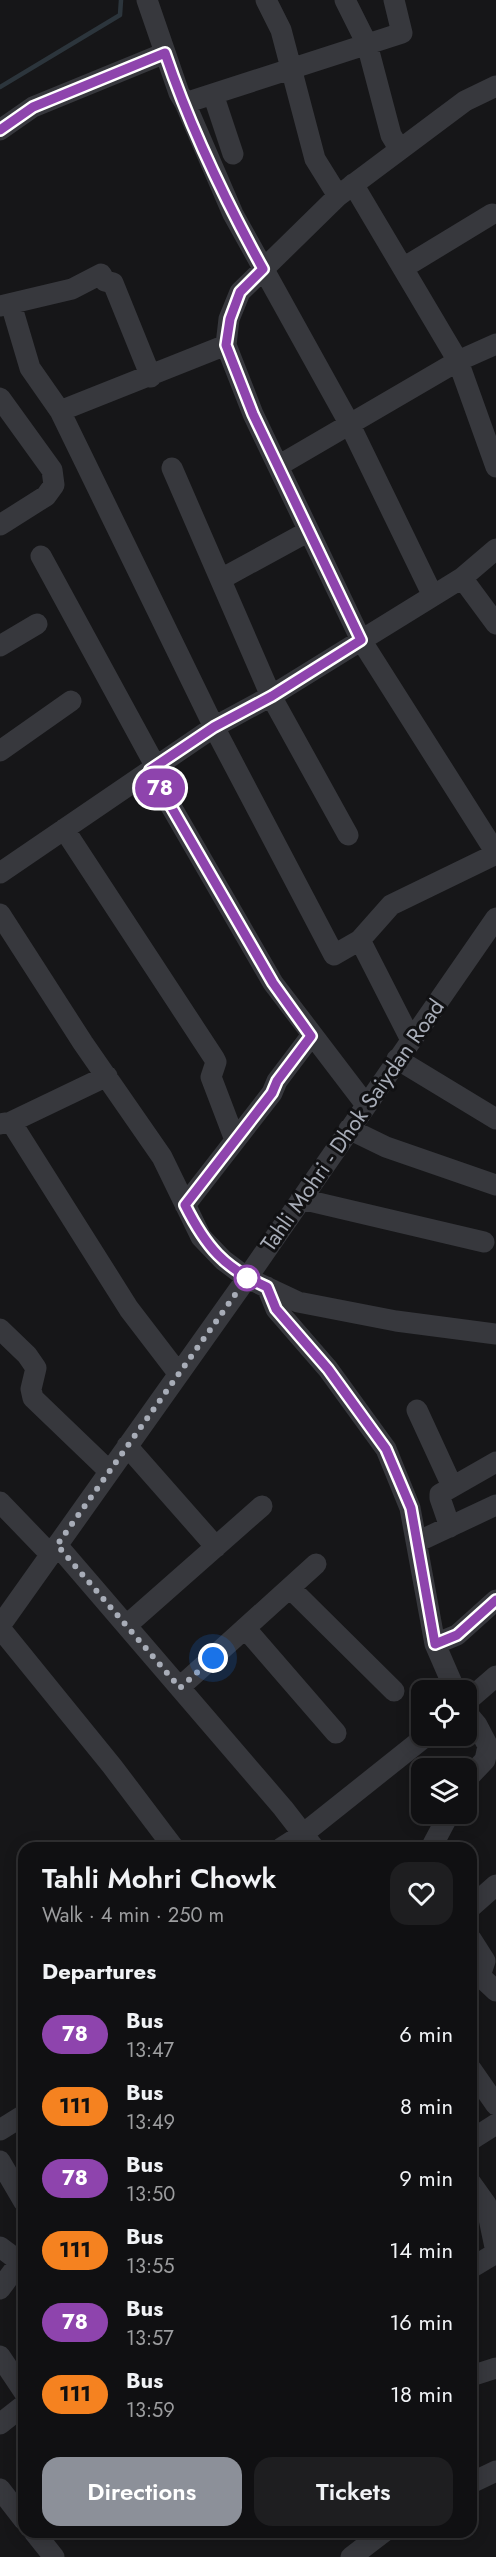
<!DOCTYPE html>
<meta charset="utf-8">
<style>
body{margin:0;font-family:Jost,sans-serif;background:#1e1e20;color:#f1f3f6;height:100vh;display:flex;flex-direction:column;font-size:22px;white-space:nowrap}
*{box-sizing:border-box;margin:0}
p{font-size:20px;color:#9c9d9f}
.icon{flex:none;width:33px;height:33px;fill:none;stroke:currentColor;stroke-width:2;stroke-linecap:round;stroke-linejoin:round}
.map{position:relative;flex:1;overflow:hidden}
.drawer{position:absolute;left:18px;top:1842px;width:459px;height:696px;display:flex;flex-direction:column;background:#101012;border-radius:18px;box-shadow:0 3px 15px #0003,0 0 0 2px #303032}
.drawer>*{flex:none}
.badge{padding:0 12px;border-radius:20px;font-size:21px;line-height:39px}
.controls{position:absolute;left:411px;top:1680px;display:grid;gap:12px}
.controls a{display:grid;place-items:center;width:66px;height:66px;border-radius:12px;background:#101012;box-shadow:0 3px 15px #0003,0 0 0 2px #303032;font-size:30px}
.you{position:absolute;width:30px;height:30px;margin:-15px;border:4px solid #fff;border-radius:50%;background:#1a73e8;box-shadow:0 0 0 9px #1a73e833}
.map>.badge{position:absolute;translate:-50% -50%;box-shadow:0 0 0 3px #fff}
h2{padding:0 24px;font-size:22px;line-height:54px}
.round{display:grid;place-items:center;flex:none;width:63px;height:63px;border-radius:18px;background:#1e1e20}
.head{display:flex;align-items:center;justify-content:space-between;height:102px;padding:0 24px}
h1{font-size:28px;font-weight:600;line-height:45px}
.primary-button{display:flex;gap:12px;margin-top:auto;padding:12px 24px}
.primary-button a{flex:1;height:69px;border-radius:18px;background:#8c9099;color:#fff;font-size:24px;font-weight:600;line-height:69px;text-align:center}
.primary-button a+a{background:#1e1e20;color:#f1f3f6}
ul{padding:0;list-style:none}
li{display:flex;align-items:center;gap:18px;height:72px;padding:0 24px}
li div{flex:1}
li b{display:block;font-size:22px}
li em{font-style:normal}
li .badge{min-width:66px;font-weight:700;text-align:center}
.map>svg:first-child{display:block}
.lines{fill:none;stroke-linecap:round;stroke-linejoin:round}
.stream{stroke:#2c353c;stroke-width:4.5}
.minor{stroke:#37383d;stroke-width:21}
.line-casing{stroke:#fff;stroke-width:14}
.line{stroke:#8e44ad;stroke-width:9}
.walk{stroke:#a8adb8;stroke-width:6;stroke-dasharray:0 10.8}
.stop-dot{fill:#fff;stroke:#8e44ad;stroke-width:3}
.labels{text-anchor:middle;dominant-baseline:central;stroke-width:6;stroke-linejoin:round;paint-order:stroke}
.street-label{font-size:22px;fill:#a8adb8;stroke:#111113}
</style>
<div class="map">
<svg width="496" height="2557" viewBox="0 0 496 2557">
<rect width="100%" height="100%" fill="#161618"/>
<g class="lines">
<path class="stream" d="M0 87 120 15 121 0"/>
<path class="minor" d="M147 0 179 93 185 103 402 33 394 0
M266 0 281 30 315 159 338 196
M345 0 367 44 391 135 400 150
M496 86 465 101 338 196 240 292 229 319 226 345 253 414 361 640 496 853
M213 94 233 154
M185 103 233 214 349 423 433 596
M0 130 33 107 165 53
M353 184 458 361 496 467
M403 268 492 214
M11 304 30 368 60 411 214 727 334 955 360 940 411 1040
M0 306 72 289 101 274 105 281 113 283 151 377
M0 398 52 470 54 485 46 496 0 525
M60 411 226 345
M278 466 458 361 496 344
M172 468 271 696 348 835
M41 556 156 767
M462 578 496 624
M221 579 309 531
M0 646 37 624
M0 751 71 701
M150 770 273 983 366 1105
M64 829 214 1058 216 1062 211 1077 235 1140
M0 873 214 727 271 696 462 578 496 549
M0 914 83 1043 162 1157 201 1237 223 1260 247 1278 298 1302 396 1321 496 1334
M360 940 391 905 496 854
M397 1059 496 1119
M11 1122 129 1309 178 1373
M0 1124 11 1122 107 1076
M349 1129 386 1147 496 1185
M301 1199 484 1242
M185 1205 272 1093 277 1081 311 1036
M267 1287 276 1309 328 1369 386 1449 410 1508 435 1644 455 1690
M0 1329 27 1355 36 1368 31 1389 33 1398 109 1471
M417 1410 452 1486
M127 1446 216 1547
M0 1502 50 1554
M450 1527 440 1498V1494L496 1462
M417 1542 496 1505
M57 1545 283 1808 314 1848
M290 1588 394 1691
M127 1625 262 1506
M0 1626 247 1278 496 918
M0 1628 112 1766 174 1848
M245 1628 336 1733
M435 1644 457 1635 496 1600
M180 1687 316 1564
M466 1702 496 1676
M466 1712 477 1725 488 1746 485 1760 466 1780
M281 1848 303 1834 426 1736
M431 1848 449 1814
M471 1907 496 1885
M471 1939 485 1961 480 1976 496 1991
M471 2069 496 2105
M0 2130 24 2115
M471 2140 496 2124
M0 2161 24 2202
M471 2183 486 2204 496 2252
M0 2247 20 2262 0 2289
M471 2268 496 2253
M0 2356 24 2392
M471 2376 496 2368
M0 2424 24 2405
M471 2483 496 2471
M0 2489 24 2520
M34 2532 54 2557
M351 2557 384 2532"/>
</g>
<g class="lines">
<defs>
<path id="line" d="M0 130 33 107 165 53C190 127 225 200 263 269L240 292 230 319 226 345 253 414 361 640 272 696 214 727 150 770 273 983 311 1036 277 1081 272 1093 185 1205C206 1247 224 1268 267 1287L276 1309 328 1369 386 1449 411 1508 435 1644 457 1635 496 1600"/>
</defs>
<use href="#line" class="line-casing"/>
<use href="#line" class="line"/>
<path class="walk" d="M213 1658 180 1688 57 1545 247 1278"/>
</g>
<circle class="stop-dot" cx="247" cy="1278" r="12"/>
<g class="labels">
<g class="street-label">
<text transform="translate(352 1125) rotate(-55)">Tahli Mohri - Dhok Saiydan Road</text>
</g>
</g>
</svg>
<div class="controls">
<a><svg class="icon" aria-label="locate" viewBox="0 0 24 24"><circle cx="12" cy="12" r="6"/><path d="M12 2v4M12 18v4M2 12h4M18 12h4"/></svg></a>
<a><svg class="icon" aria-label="layers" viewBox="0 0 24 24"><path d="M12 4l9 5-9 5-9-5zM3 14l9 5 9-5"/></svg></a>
</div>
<div class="you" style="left:213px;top:1658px"></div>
<b class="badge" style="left:160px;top:788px;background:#8e44ad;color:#fff">78</b>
<section class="drawer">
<div class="head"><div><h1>Tahli Mohri Chowk</h1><p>Walk · 4 min · 250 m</p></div><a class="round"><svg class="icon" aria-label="heart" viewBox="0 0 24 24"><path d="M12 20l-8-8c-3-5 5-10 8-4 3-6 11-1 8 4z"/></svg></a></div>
<h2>Departures</h2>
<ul>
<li><span class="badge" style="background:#8e44ad;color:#fff">78</span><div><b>Bus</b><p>13:47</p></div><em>6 min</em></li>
<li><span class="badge" style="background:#f58220;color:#111">111</span><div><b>Bus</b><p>13:49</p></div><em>8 min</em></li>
<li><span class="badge" style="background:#8e44ad;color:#fff">78</span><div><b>Bus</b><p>13:50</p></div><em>9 min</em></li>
<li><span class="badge" style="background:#f58220;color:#111">111</span><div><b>Bus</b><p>13:55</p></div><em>14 min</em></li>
<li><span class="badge" style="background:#8e44ad;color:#fff">78</span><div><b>Bus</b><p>13:57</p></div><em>16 min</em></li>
<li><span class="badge" style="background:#f58220;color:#111">111</span><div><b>Bus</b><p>13:59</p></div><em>18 min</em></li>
</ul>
<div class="primary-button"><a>Directions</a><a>Tickets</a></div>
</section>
</div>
